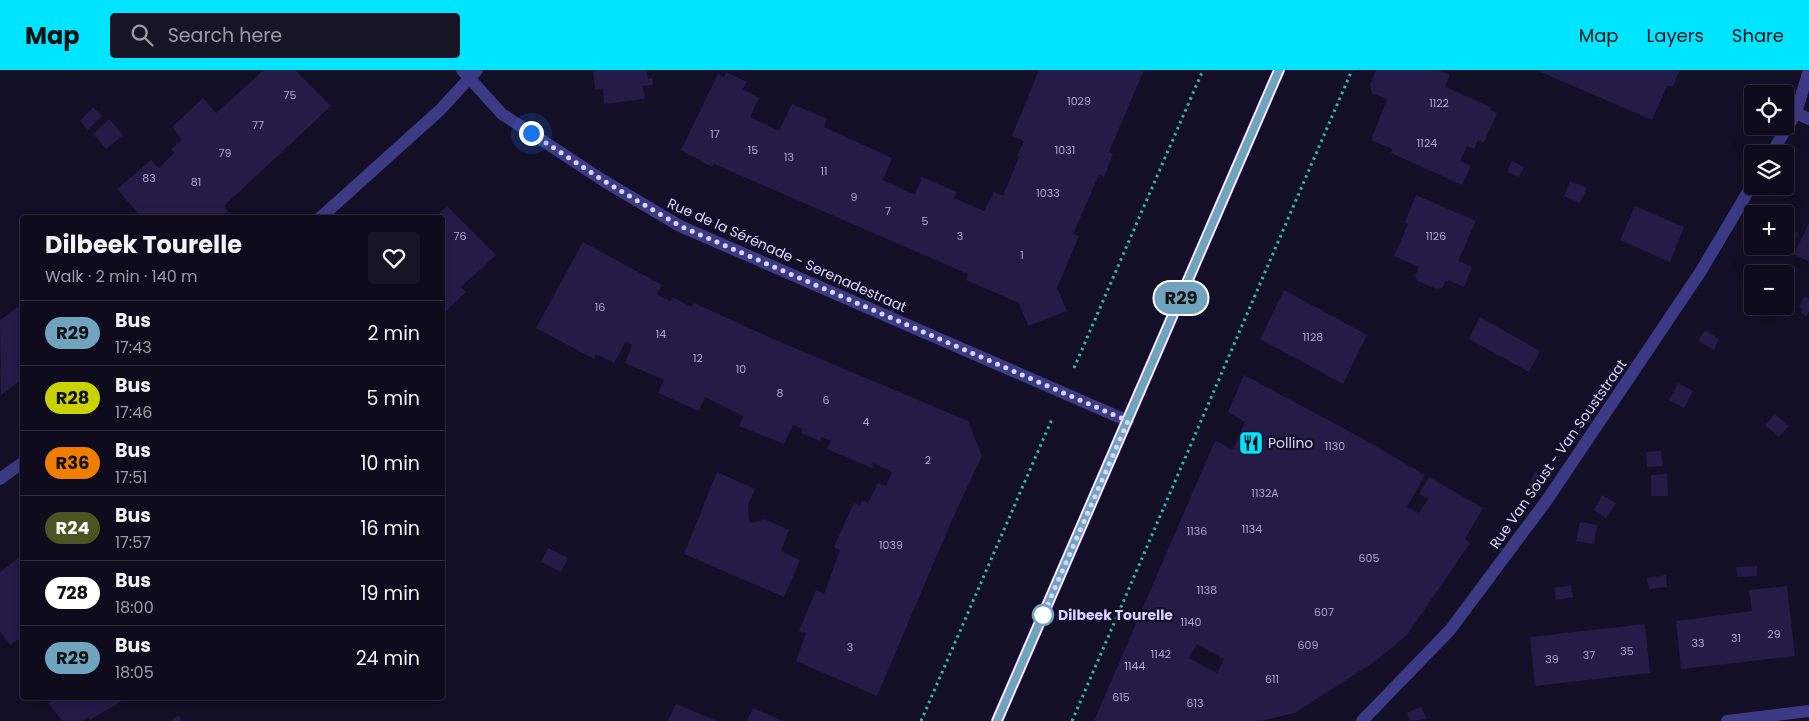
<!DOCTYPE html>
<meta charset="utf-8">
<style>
body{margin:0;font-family:Poppins,sans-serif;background:#171425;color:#f1f3f6;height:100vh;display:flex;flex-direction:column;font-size:19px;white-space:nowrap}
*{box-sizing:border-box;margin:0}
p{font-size:16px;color:#9b9ba3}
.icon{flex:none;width:28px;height:28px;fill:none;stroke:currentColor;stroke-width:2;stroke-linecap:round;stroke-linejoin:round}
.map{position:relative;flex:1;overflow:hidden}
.side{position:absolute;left:20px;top:145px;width:425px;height:485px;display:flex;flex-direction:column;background:#0e0b1c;border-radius:5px;box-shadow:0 5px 20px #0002,0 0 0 1px #2e2b3b}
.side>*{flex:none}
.badge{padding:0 10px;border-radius:16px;font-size:18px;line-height:32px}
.fabs{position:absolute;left:1744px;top:15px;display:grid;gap:10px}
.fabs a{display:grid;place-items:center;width:50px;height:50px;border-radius:5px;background:#0e0b1c;box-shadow:0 5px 20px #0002,0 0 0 1px #2e2b3b;font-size:25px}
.you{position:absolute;width:25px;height:25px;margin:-12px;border:4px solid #fff;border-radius:50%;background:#1a73e8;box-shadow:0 0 0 8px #1a73e833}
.map>.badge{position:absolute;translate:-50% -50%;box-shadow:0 0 0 2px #fff}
.round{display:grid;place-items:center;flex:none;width:52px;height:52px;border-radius:5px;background:#171425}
.head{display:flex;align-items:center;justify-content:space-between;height:85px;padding:0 25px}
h1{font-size:24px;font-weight:700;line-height:38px}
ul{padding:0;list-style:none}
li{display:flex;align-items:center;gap:15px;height:65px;padding:0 25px;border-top:1px solid #2e2b3b}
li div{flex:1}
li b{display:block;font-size:19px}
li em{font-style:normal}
li .badge{min-width:55px;font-weight:700;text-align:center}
header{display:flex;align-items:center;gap:30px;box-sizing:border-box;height:70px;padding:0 25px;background:#00e5ff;color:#111}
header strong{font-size:24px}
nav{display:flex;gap:28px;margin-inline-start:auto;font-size:18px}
.search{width:350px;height:45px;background:#171425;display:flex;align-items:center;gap:12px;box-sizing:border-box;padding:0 18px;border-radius:5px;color:#9b9ba3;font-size:19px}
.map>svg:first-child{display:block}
.building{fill:#241b47;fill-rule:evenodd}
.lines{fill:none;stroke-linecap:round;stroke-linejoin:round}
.path{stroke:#2fb8b0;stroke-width:3;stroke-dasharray:2.5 4;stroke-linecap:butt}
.minor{stroke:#3d3a85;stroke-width:12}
.major{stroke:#c25bff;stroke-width:12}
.line-casing{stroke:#fff;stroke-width:11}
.line{stroke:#70a3bd;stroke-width:8}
.walk{stroke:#d9d4ff;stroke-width:5;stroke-dasharray:0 9}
.stop-dot{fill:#fff;stroke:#70a3bd;stroke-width:2.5}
.labels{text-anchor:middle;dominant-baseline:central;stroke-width:4.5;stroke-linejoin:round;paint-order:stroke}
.number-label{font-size:11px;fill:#aca6d1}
.street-label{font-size:14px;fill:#d9d4ff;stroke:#130f26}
.poi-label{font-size:14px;fill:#d9d4ff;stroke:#130f26;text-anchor:start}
.stop-label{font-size:14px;font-weight:bold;fill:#d9d4ff;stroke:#130f26;text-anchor:start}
</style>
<header>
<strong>Map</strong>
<div class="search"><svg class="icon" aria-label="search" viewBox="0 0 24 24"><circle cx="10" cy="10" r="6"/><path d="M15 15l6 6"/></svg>Search here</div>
<nav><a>Map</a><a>Layers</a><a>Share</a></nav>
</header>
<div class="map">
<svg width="1809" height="651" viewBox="0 0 1809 651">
<rect width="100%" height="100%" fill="#130f26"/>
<path class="building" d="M264 0H295L331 36 224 136 228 141 220 148H142L117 119 151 90 159 98 174 83 171 79 182 70 172 57 203 28 216 43Z
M593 0H647L648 9 652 8 653 15 643 16 645 29 604 34 603 19 595 20Z
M1039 0H1144L1109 82 1113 84 1104 107 1099 105 1073 164 1079 166 1057 218 1067 241 1028 256 1019 233 966 210 968 204 714 94 712 97 681 80 718 4 724 7 726 2 747 12 743 19 759 28 750 47 779 61 792 34 827 49 824 57 892 88 883 110 915 125 922 107 957 122 954 128 984 141 994 122 1003 126 1019 87 1017 86 1024 71 1012 66Z
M1376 0H1438L1450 5 1445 17 1491 37 1490 40 1497 43 1484 73 1478 70 1474 79 1467 76 1460 91 1471 96 1462 115 1391 83 1392 79 1371 70 1387 29 1372 23 1370 15Z
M1536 0H1680L1673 16H1667L1652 50Z
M93 37 102 46 88 60 80 51Z
M109 49 123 65 106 79 93 64Z
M1512 91 1524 97 1519 107 1507 102Z
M1570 111 1587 118 1580 133 1564 126Z
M1416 125 1476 151 1458 191 1472 197 1464 217 1448 210V212L1445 211 1443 217 1437 219 1417 211 1415 205 1419 197 1394 186 1408 154 1405 152Z
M447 136 496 185 461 217 466 222 442 245V148H435Z
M1635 136 1684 157 1670 192 1620 170Z
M1809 153V192L1794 184Z
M1790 159 1798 163 1790 179 1785 176V168Z
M583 172 662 215 657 224 670 231 673 227 691 237 694 233 778 271 968 351 982 386 952 450 877 626 796 591 806 563 799 561 816 520 824 524 840 480 834 477 854 433 860 435 862 430 868 433 878 413 886 416 892 402 874 393 872 398 827 379 831 371 821 367 820 371 801 363 803 359 793 355 784 374 739 356 743 346 705 327 699 341 658 323 664 310 625 293 632 275 626 271 614 293 596 284 594 289 536 258Z
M1284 220 1367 265 1343 314 1260 269Z
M1804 226 1809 229V242L1806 246 1801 243 1803 239 1799 237Z
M22 234V309L1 325 0 250Z
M1480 247 1540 281 1529 302 1469 269Z
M1705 260 1719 269 1714 280 1698 271Z
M1244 305 1358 366 1425 405 1407 437 1419 443 1428 429 1419 424 1429 407 1483 438 1465 469 1470 473 1407 565 1377 590 1295 643 1260 651H1094L1214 373 1216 371 1233 380 1245 352 1228 342ZM1197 574 1224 589 1217 603 1189 588Z
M1678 313 1693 321 1684 338 1669 330Z
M1775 344 1789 356 1779 367 1765 355Z
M1661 381 1663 396 1647 397 1646 382Z
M717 402 755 419 748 435 749 451 753 453 764 449 789 460 781 481 800 490 784 527 684 484Z
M1535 402 1546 410 1539 422 1528 415Z
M1667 404 1668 426H1651V405Z
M1602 425 1616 433 1606 448 1594 440Z
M1580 452 1597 455 1594 474 1576 471Z
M548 478 568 488 561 502 541 492Z
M20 487 22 490V567L10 575 0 561V502Z
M1757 496V506L1737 507 1736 497Z
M1666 505 1667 517 1649 519 1647 508Z
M1571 515 1573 527 1556 530 1554 518Z
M1787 516 1795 586 1681 599 1676 551 1752 541 1749 520Z
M1645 554 1650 603 1535 616 1530 567Z
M48 628H127L90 650 88 647 82 651H62L49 634 51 632Z
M676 634 717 651H668Z
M1421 637 1427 649 1411 651 1407 643Z
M753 638 783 651H747Z
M178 645 182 651H171Z"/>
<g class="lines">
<path class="path" d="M1074 298 1203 0
M921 651 1052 349
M1072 651 1352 0"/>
<path class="minor" d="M462 0 502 44 604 111 680 156 1128 351
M1796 43 1809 49
M1771 84 1796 43 1809 0
M320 148 440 40 477 0
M0 409 22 393
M1362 651 1450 560 1547 430 1701 201 1752 115
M1727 651 1809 641"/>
<path class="major" d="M997 651 1279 0"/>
</g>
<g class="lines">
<defs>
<path id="line" d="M997 651 1279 0"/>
</defs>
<use href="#line" class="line-casing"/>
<use href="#line" class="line"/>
<path class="walk" d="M531 63 604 111 680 156 1128 351 1040 552 1043 545"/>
</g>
<defs>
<symbol id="restaurant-square" viewBox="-11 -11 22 22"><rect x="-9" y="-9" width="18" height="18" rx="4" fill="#00e5ff" stroke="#130f26"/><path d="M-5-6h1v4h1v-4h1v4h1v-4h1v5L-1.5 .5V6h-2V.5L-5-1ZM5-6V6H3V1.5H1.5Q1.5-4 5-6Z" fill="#111"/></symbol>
</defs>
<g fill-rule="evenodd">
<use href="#restaurant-square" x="1237" y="359" width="28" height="28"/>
</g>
<circle class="stop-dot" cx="1043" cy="545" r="10"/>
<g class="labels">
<g class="number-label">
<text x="290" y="25">75</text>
<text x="1079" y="31">1029</text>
<text x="1439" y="33">1122</text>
<text x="258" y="55">77</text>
<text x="715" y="64">17</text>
<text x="1427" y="73">1124</text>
<text x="753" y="80">15</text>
<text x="1065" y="80">1031</text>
<text x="225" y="83">79</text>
<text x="789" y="87">13</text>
<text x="824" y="101">11</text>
<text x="149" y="108">83</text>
<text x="196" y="112">81</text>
<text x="1048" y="123">1033</text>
<text x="854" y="127">9</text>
<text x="888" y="141">7</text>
<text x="925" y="151">5</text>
<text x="460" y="166">76</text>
<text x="960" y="166">3</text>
<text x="1436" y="166">1126</text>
<text x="1022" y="185">1</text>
<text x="600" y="237">16</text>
<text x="661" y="264">14</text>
<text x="1313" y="267">1128</text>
<text x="698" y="288">12</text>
<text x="741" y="299">10</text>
<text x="780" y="323">8</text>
<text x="826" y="330">6</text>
<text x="866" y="352">4</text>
<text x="1335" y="376">1130</text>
<text x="928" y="390">2</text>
<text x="1265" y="423">1132A</text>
<text x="1252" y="459">1134</text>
<text x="1197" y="461">1136</text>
<text x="891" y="475">1039</text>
<text x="1369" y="488">605</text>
<text x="1207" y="520">1138</text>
<text x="1324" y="542">607</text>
<text x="1191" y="552">1140</text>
<text x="1774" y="564">29</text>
<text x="1736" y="568">31</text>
<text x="1698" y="573">33</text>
<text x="1308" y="575">609</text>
<text x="850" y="577">3</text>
<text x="1627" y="581">35</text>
<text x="1161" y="584">1142</text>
<text x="1589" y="585">37</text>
<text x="1552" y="589">39</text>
<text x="1135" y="596">1144</text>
<text x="1272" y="609">611</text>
<text x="1121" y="627">615</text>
<text x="1195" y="633">613</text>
</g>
<g class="street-label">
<text transform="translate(787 185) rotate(24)">Rue de la Sérénade - Serenadestraat</text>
<text transform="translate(1558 384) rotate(-55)">Rue Van Soust - Van Souststraat</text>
</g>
<g class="poi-label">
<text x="1268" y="373">Pollino</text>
</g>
<g class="stop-label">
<text x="1058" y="545">Dilbeek Tourelle</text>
</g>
</g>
</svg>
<div class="fabs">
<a><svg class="icon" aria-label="locate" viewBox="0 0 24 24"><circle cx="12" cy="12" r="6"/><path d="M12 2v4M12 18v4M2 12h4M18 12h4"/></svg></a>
<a><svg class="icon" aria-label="layers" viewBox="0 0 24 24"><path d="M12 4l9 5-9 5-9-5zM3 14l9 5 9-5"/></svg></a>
<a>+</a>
<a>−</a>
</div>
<div class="you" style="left:531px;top:63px"></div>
<b class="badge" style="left:1181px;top:228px;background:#70a3bd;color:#111">R29</b>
<section class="side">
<div class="head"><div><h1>Dilbeek Tourelle</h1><p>Walk · 2 min · 140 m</p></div><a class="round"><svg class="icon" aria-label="heart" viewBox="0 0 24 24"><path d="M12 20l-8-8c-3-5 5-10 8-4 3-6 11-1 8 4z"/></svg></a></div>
<ul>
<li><span class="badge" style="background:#70a3bd;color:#111">R29</span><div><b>Bus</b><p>17:43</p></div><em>2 min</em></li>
<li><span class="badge" style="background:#c8d300;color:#111">R28</span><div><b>Bus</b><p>17:46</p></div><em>5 min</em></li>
<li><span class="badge" style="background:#ef7d00;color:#111">R36</span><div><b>Bus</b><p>17:51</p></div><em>10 min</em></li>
<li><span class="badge" style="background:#4a5321;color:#fff">R24</span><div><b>Bus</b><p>17:57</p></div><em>16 min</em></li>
<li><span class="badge" style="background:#fff;color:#111">728</span><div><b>Bus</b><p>18:00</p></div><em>19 min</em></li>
<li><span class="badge" style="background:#70a3bd;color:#111">R29</span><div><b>Bus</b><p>18:05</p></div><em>24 min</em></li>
</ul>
</section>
</div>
